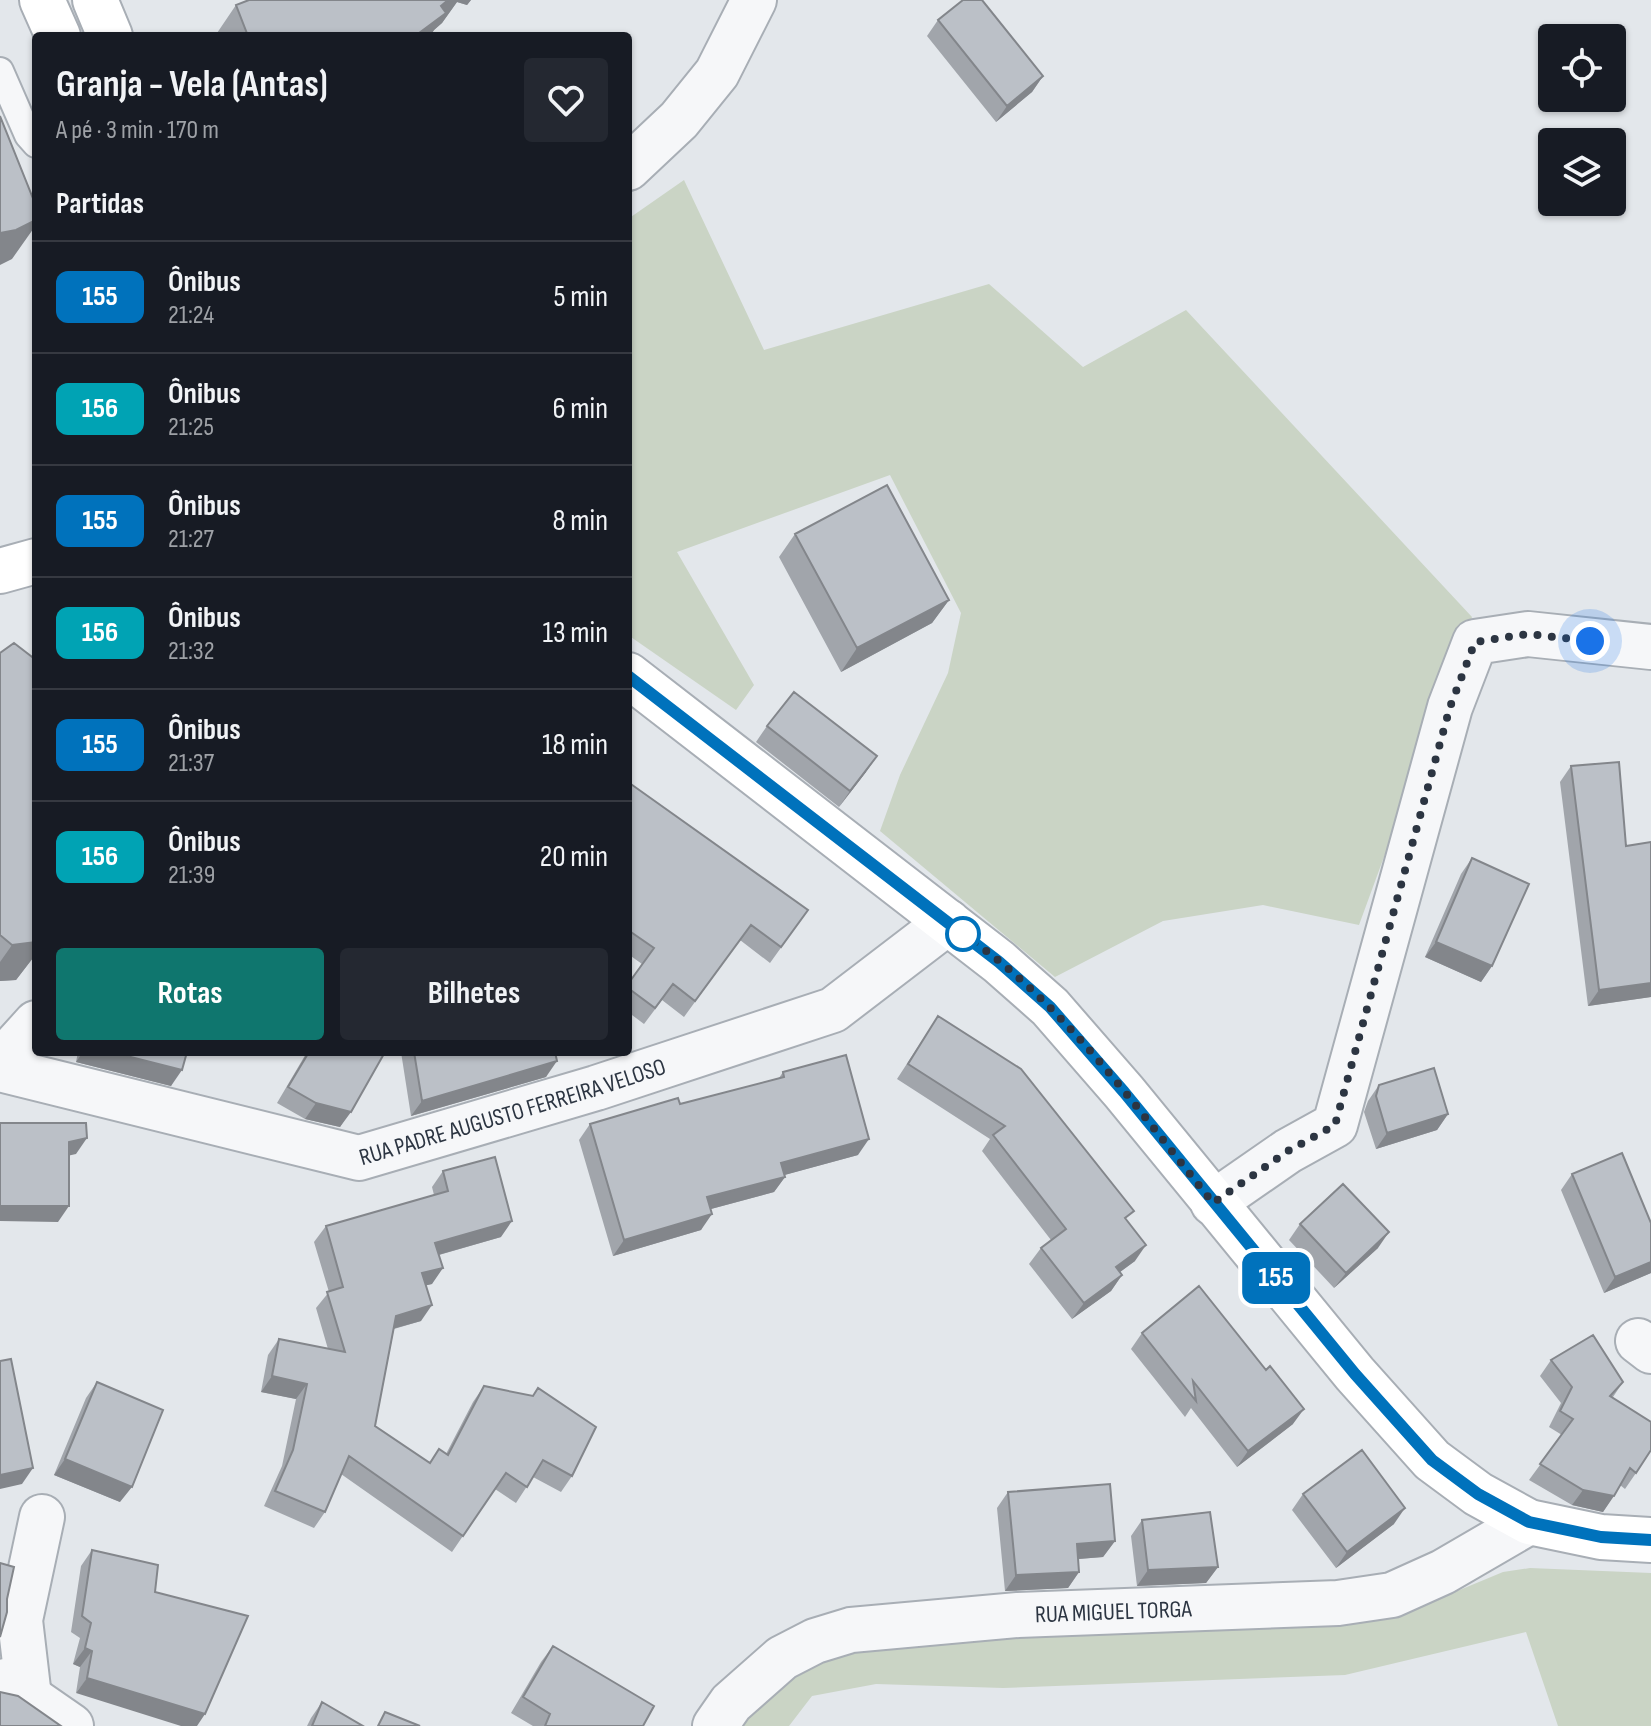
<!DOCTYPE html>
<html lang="pt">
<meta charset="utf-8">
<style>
body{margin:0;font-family:"Sofia Sans Condensed",sans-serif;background:#242831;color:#f1f3f6;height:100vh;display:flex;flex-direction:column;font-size:30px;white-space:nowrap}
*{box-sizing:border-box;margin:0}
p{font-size:26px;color:#9ea1a6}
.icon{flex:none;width:44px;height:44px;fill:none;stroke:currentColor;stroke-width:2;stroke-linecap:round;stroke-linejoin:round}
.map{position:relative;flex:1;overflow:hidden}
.sheet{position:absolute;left:32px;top:32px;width:600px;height:1024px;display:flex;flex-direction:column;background:#171b24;border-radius:8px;box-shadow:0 2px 6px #0004}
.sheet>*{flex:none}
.badge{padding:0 16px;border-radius:12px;font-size:28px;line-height:52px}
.fabs{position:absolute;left:1538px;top:24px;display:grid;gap:16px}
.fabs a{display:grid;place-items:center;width:88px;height:88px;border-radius:8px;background:#171b24;box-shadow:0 2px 6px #0004;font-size:40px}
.you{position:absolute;width:40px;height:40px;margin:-20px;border:6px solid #fff;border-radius:50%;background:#1a73e8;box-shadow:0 0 0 12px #1a73e833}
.map>.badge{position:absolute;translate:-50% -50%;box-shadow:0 0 0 4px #fff}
h2{padding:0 24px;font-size:30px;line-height:72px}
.round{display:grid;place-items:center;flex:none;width:84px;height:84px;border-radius:8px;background:#242831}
.head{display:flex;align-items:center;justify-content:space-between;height:136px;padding:0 24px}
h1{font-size:38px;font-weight:700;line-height:60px}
.action{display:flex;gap:16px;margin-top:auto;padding:16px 24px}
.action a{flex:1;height:92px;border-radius:8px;background:#0f766e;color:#fff;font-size:32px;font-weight:700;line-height:92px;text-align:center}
.action a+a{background:#242831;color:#f1f3f6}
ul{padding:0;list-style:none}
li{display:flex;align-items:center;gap:24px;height:112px;padding:0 24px;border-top:2px solid #363941}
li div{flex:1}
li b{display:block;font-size:30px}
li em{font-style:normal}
li .badge{min-width:88px;font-weight:700;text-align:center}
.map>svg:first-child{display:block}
.green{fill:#cad4c5}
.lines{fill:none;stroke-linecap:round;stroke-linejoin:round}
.lane-casing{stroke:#a8aeb5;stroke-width:30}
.street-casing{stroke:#a8aeb5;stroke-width:48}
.secondary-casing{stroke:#a8aeb5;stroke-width:48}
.lane{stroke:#f6f7f9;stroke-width:26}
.street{stroke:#f6f7f9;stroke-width:44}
.secondary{stroke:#fff;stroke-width:44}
.wall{fill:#a1a5ab}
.shaded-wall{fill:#83868b}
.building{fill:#bbc0c7;stroke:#83868b;stroke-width:2}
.line-casing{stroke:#fff;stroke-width:18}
.line{stroke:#0072bc;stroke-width:12}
.walk{stroke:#2c3542;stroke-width:8;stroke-dasharray:0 14.4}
.stop-dot{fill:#fff;stroke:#0072bc;stroke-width:4}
.labels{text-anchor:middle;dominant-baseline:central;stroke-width:6;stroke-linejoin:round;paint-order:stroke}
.street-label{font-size:24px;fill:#2c3542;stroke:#f3f5f8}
</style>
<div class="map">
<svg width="1651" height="1726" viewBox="0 0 1651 1726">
<rect width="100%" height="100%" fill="#e3e7eb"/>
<path class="green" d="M684 180 764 350 989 284 1083 367 1186 310 1472 617 1359 925 1263 905 1163 921 1055 977 880 831 900 775 948 673 961 613 890 475 677 552 754 685 736 710 628 635V219Z
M1530 1568 1651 1573V1726H1558L1526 1632 1345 1675 1003 1688 876 1684 812 1696 789 1726H730L740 1712 829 1651 1047 1632 1355 1623 1426 1604 1503 1572Z"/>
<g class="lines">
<defs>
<path id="lane" d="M0 71 28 135 36 144"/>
<g id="street">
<path d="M628 168 679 120 717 73 754 0"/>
<path d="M0 1063 36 1023"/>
<path id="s1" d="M0 1069 359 1158 596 1088 833 1010 948 922"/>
<path d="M1213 1203 1288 1151 1335 1125 1450 707 1475 642 1528 634 1651 647"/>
<path d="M1638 1341 1651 1351"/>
<path d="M6 1681 71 1726"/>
<path d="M29 1697 20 1620 42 1517"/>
<path id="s2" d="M715 1726 731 1703 782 1658 815 1641 851 1630 1018 1615 1338 1603 1392 1595 1443 1572 1529 1522"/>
</g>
<path id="secondary" d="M42 0 58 36
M95 0 110 36
M0 571 36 561
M628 675 999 962 1050 1007 1124 1092 1355 1374 1432 1460 1478 1494 1529 1522 1601 1537 1651 1540"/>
</defs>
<use href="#lane" class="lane-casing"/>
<use href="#street" class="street-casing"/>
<use href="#secondary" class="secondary-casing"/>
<use href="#lane" class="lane"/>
<use href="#street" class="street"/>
<use href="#secondary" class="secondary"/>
</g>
<path class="wall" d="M249 0H471L467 5 457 2 442 23 434 30 430 36H215L236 5Z
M938 20 1043 76 1032 92 996 122 927 36Z
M795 534 949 600 932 623 841 672 779 557Z
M0 653 36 660V954L16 980 0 981Z
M767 726 866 772 839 807 756 742Z
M1571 766 1626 846 1651 842V997L1588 1006 1560 782Z
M628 782 808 910 770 963 740 940 684 1017 662 1000 644 1024 628 1012V984L642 964 628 954Z
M1472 858 1492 966 1481 982 1425 957 1461 874Z
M938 1016 1127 1221 1135 1261 1120 1272 1122 1275 1111 1291 1072 1319 1029 1264 1041 1248 1051 1240 982 1151 990 1139 897 1079Z
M78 1052H187L171 1086 76 1062Z
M307 1052H385L340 1127 305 1119 277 1103Z
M401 1052H555L546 1077 411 1116Z
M783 1072 858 1155 784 1175 785 1177 774 1192 711 1209 701 1230 613 1256 579 1140 590 1124 680 1104 779 1078Z
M1379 1085 1448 1114 1437 1130 1376 1149 1364 1112 1368 1101Z
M443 1171 501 1237 439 1255 432 1284 426 1285 421 1321 394 1329 375 1426 429 1463 446 1454 473 1402 484 1386 572 1476 561 1492 533 1477 516 1503 495 1489 452 1552 341 1474 325 1512 314 1528 264 1506 282 1466 296 1399 261 1392 268 1355 279 1339 328 1349 316 1308 329 1292 314 1242 326 1226 434 1195 432 1187Z
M1572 1174 1651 1273 1604 1293 1561 1190Z
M1300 1224 1378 1248 1334 1288 1289 1240Z
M1142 1333 1293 1424 1237 1467 1191 1408 1185 1417 1131 1349Z
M1551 1360 1623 1382 1613 1397 1636 1473 1625 1489 1620 1485 1603 1512 1572 1505 1529 1480 1562 1435 1549 1427 1561 1403 1540 1376Z
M97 1382 120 1502 54 1475 86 1398Z
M1008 1492 1115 1541 1103 1557 1078 1559 1079 1572 1068 1588 1005 1591 997 1508Z
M1303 1494 1394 1524 1336 1568 1292 1510Z
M1142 1520 1218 1567 1206 1583 1137 1586 1131 1536Z
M92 1550 155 1592 76 1693 80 1667 73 1664 80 1638 71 1632 81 1566Z
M553 1646 643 1726H533L511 1713 541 1662Z
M322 1702 363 1726H307L311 1718Z"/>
<path class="shaded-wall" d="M448 0H471L467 5 457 2 442 23 434 30 430 36H415L441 6Z
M1043 76 1032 92 996 122 1007 106Z
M36 220V225L12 259 0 265V233Z
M949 600 932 623 841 672 857 648Z
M877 756 866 772 839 807 850 791Z
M36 942V954L16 980 0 981V962L12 945Z
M1436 942 1492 966 1481 982 1425 957Z
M1651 983V997L1588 1006 1599 990Z
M83 1052H111L182 1070 171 1086 76 1062Z
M557 1061 546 1077 411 1116 422 1101Z
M316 1103 351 1112 340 1127 305 1119Z
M1448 1114 1437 1130 1376 1149 1387 1133Z
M87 1138 76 1154 58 1158 69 1142Z
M869 1139 858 1155 770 1179 781 1163Z
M785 1177 774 1192 696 1213 707 1197Z
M0 1206H69L58 1222 0 1221Z
M712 1214 701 1230 613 1256 624 1240Z
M512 1221 501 1237 424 1259 435 1243Z
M1389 1232 1378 1248 1334 1288 1346 1273Z
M1146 1245 1135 1261 1105 1283 1116 1267Z
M1651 1262V1273L1604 1293 1615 1277Z
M443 1268 432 1284 411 1289 422 1273Z
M1122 1275 1111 1291 1072 1319 1084 1303Z
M432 1305 421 1321 385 1331 396 1316Z
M272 1376 307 1384 296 1399 261 1392Z
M1304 1409 1293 1424 1237 1467 1248 1451Z
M65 1459 132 1487 120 1502 54 1475Z
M33 1468 22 1484 0 1489V1475Z
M1583 1490 1614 1496 1603 1512 1572 1505Z
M1405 1508 1394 1524 1336 1568 1347 1552Z
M1115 1541 1103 1557 1066 1560 1077 1544Z
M1218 1567 1206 1583 1137 1586 1148 1570Z
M1079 1572 1068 1588 1005 1591 1016 1575Z
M85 1648 92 1651 80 1667 73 1664Z
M87 1678 205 1714 197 1726H181L76 1693Z"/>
<path class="building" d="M249 0H448L441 6 446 13 415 36H248L236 5Z
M963 0H982L1043 76 1007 106 938 20Z
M0 116 36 206V220L16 230 0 233Z
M887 485 949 600 857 648 795 534Z
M14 643 36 660V942L12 945 0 935V653Z
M794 692 877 756 850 791 767 726Z
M1619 762 1626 846 1651 842V983L1599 990 1571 766Z
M628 782 808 910 781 947 751 925 695 1001 673 984 655 1008 628 988V984L654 948 628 930Z
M1472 858 1529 884 1492 966 1436 942Z
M938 1016 1021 1069 1134 1211 1125 1218 1146 1245 1116 1267 1122 1275 1084 1303 1041 1248 1066 1229 993 1135 1005 1126 908 1064Z
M111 1052H187L182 1070Z
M309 1052H385L351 1112 316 1103 288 1087Z
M414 1052H555L557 1061 422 1101Z
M846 1055 869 1139 781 1163 785 1177 707 1197 712 1214 624 1240 590 1124 678 1098 680 1104 784 1077 783 1072Z
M1434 1068 1448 1114 1387 1133 1376 1096 1379 1085Z
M0 1123H86L87 1138 69 1142V1206H0Z
M1622 1153 1651 1223V1262L1615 1277 1572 1174Z
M495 1157 512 1221 435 1243 443 1268 422 1273 432 1305 396 1316 375 1426 430 1463 439 1449 448 1455 484 1386 533 1396 538 1388 596 1427 572 1476 543 1460 527 1487 506 1473 463 1536 349 1456 325 1512 275 1491 293 1450 307 1384 272 1376 279 1339 345 1352 327 1292 343 1287 326 1226 448 1191 443 1171Z
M1343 1184 1389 1232 1346 1273 1300 1224Z
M1199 1286 1266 1370 1270 1366 1304 1409 1248 1451 1193 1381 1196 1401 1142 1333Z
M1593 1335 1623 1382 1610 1396 1651 1422V1450L1636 1473 1630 1468 1614 1496 1583 1490 1540 1464 1573 1419 1560 1411 1572 1387 1551 1360Z
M11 1359 33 1468 0 1475V1361Z
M97 1382 163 1410 132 1487 65 1459Z
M1362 1450 1405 1508 1347 1552 1303 1494Z
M1110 1484 1115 1541 1077 1544 1079 1572 1016 1575 1008 1492Z
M1210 1512 1218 1567 1148 1570 1142 1520Z
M92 1550 158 1565 155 1592 248 1616 205 1714 87 1678 92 1651 85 1648 91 1623 82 1616Z
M0 1563 14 1567 7 1599V1612L0 1637Z
M553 1646 654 1706 643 1726H545L550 1714 523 1697Z
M0 1692 18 1696 61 1726H0Z
M322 1702 363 1726H312Z
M385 1712 420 1726H378Z"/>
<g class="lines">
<defs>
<path id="line" d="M628 676 999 962 1050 1007 1124 1092 1355 1374 1432 1460 1478 1494 1529 1522 1601 1537 1651 1540"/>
</defs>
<use href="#line" class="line-casing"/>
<use href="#line" class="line"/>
<path class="walk" d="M963 934C1064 1003 1137 1109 1213 1203L1288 1151 1335 1125 1450 707 1475 642 1528 634 1590 641"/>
</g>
<circle class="stop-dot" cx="963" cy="934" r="16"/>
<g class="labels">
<g class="street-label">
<text stroke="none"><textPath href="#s1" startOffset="530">RUA PADRE AUGUSTO FERREIRA VELOSO</textPath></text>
<text stroke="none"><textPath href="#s2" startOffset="434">RUA MIGUEL TORGA</textPath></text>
</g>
</g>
</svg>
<div class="fabs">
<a><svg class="icon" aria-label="locate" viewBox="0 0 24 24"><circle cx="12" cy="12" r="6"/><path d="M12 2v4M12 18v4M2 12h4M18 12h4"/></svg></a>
<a><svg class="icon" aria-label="layers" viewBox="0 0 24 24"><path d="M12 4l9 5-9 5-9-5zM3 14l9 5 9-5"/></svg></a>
</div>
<div class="you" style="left:1590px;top:641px"></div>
<b class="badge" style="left:1276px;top:1278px;background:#0072bc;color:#fff">155</b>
<section class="sheet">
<div class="head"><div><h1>Granja - Vela (Antas)</h1><p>A pé · 3 min · 170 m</p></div><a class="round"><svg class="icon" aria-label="heart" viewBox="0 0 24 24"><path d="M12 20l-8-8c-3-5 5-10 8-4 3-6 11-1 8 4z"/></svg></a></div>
<h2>Partidas</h2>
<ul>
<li><span class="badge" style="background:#0072bc;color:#fff">155</span><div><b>Ônibus</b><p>21:24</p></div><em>5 min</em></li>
<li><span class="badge" style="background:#00a3b4;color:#fff">156</span><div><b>Ônibus</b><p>21:25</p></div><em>6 min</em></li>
<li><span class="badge" style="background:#0072bc;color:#fff">155</span><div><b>Ônibus</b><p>21:27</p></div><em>8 min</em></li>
<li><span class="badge" style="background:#00a3b4;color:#fff">156</span><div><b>Ônibus</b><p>21:32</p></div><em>13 min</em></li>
<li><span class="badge" style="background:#0072bc;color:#fff">155</span><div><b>Ônibus</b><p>21:37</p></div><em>18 min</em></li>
<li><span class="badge" style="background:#00a3b4;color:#fff">156</span><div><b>Ônibus</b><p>21:39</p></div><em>20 min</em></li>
</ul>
<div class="action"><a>Rotas</a><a>Bilhetes</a></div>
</section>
</div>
